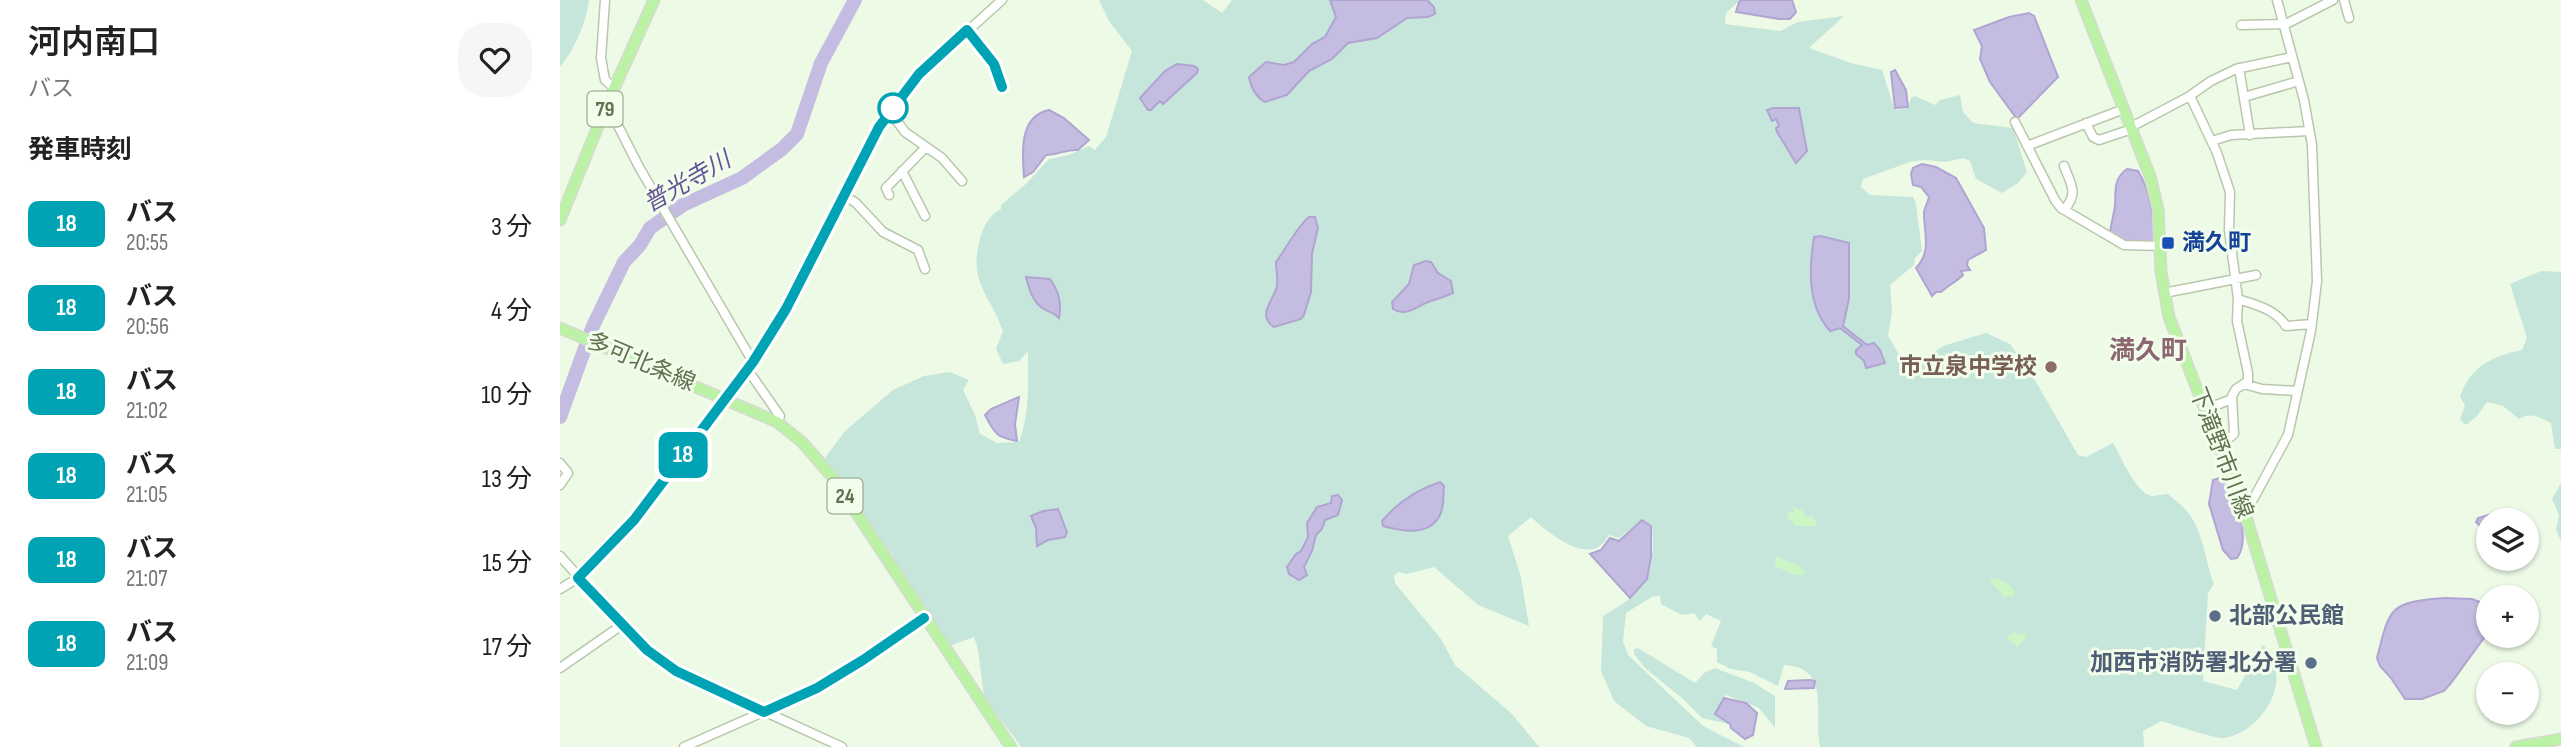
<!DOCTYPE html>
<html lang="ja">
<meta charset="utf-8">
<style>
body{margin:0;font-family:"Sofia Sans Condensed","Noto Sans JP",sans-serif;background:#f6f6f6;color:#222;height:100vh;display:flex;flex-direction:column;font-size:26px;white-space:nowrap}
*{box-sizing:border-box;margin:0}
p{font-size:23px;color:#767676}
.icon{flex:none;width:38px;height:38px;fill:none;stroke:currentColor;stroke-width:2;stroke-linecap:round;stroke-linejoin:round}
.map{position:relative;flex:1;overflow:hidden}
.details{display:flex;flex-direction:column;background:#fff;width:560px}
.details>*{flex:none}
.badge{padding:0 14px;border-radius:10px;font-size:24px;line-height:46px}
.controls{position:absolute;left:1916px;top:508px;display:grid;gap:14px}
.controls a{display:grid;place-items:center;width:63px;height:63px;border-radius:50%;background:#fff;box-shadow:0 2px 5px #0004;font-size:35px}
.map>.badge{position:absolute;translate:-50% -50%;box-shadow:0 0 0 4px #fff}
h2{padding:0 28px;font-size:26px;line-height:63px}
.round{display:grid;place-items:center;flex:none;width:74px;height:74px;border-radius:28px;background:#f6f6f6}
.headline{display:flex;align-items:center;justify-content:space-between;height:119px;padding:0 28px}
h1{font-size:33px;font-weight:600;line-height:52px}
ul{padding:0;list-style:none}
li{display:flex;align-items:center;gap:21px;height:84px;padding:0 28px}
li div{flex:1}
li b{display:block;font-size:26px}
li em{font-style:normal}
li .badge{min-width:77px;font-weight:700;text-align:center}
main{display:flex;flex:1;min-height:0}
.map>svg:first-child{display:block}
.green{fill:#c6e6db}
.sand{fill:#ccf6c5}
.water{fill:#c5bde1;stroke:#afa4d2;stroke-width:2}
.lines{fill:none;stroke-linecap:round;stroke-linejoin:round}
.river{stroke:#c5bde1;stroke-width:14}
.minor-casing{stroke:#b9c8ac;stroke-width:11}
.major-casing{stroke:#d6dad1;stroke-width:13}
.minor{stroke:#fff;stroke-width:8}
.major{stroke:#bcf2a6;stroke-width:10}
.line-casing{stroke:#fff;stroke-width:16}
.line{stroke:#00a3b4;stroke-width:10}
.stop-dot{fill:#fff;stroke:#00a3b4;stroke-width:3.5}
.transit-dot{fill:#1a4fb4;stroke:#f2fdec;stroke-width:2.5}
.education-dot{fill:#8d6e63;stroke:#f2fdec;stroke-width:2.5}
.service-dot{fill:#5c6f8a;stroke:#f2fdec;stroke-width:2.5}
.labels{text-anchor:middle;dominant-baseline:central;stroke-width:6;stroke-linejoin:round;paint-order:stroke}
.shield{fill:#f2fdec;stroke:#8d9b7d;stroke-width:2}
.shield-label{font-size:21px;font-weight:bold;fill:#62714e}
.transit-label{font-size:23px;font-weight:bold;fill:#164399;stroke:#f2fdec;text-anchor:start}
.street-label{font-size:23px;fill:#62714e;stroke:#f2fdec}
.education-label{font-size:23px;font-weight:bold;fill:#785e54;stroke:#f2fdec;text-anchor:end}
.service-label{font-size:23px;font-weight:bold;fill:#4e5e75;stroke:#f2fdec;text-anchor:start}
.water-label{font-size:24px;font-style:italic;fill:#635495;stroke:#f2fdec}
.quarter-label{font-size:26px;font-weight:bold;fill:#8c6670;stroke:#f2fdec}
</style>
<main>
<section class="details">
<div class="headline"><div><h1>河内南口</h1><p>バス</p></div><a class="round"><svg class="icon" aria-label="heart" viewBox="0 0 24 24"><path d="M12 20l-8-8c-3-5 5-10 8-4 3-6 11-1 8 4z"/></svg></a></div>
<h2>発車時刻</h2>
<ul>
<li><span class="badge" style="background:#00a3b4;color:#fff">18</span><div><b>バス</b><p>20:55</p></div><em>3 分</em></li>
<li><span class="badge" style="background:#00a3b4;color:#fff">18</span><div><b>バス</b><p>20:56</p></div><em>4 分</em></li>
<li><span class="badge" style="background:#00a3b4;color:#fff">18</span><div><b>バス</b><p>21:02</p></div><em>10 分</em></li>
<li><span class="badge" style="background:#00a3b4;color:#fff">18</span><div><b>バス</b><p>21:05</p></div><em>13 分</em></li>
<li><span class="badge" style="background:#00a3b4;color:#fff">18</span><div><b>バス</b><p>21:07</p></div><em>15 分</em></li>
<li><span class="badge" style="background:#00a3b4;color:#fff">18</span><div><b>バス</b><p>21:09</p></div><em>17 分</em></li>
</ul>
</section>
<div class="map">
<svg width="2001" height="747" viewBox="0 0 2001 747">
<rect width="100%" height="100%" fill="#edfae6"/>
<path class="green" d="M0 0H29C26 24 15 48 0 67Z
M539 0H643L662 13 672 0H1180L1166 13 1165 24 1220 31 1238 22 1284 16 1249 48 1291 63 1322 70 1334 108 1338 110 1348 108 1351 98 1355 96 1375 105 1380 100 1400 95 1403 112 1413 123 1453 128 1467 172 1458 183 1442 193 1416 179 1410 161 1403 158 1386 162 1363 160 1350 162 1303 179 1301 187 1310 195 1353 197 1356 204 1362 251 1355 258 1354 265 1330 285 1332 311 1328 336 1344 363 1349 366 1386 345 1426 333 1450 344 1472 375 1518 455 1526 457 1553 443C1561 456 1576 494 1592 496 1597 496 1603 494 1608 494 1614 500 1620 503 1625 509 1643 528 1645 561 1654 584L1648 593 1643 681 1677 690 1703 645C1735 677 1705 730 1665 738 1655 739 1614 725 1601 721L1583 731 1584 747H1260C1253 715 1272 667 1224 665L1218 686 1190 672 1171 669 1157 662V649L1151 646 1161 621 1146 614 1140 621 1134 613 1122 615 1101 604 1100 595 1092 597 1066 613 1063 641 1068 655 1143 726 1184 747H1137L1129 738 1086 726 1054 701 1041 671 1043 616C1088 590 1095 578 1092 525L1082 519 1059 538 1049 535C1046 539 1043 545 1038 547 1018 558 985 530 971 517L948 536 961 577 969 626 918 605 874 567 847 574 838 572 834 576 835 583 881 639 895 665 952 714 979 747H461L424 696 418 649 414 637 389 646 346 582 332 554 289 498 283 482 264 459 285 431 333 390 364 376 390 372 409 380 403 390 415 415 420 434 437 443 459 442C470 413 468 381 468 351L459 361 443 364 436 349 443 331C430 294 408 283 420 239 424 226 428 216 441 209V205L467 183 489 159 509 155 529 146 535 150 546 137 572 51 549 21Z
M1981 271 2001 272V449H1995L1991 423C1979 417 1971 412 1959 419L1943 406 1927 402 1917 416 1906 425 1900 420 1905 405 1900 397C1910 367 1932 356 1962 350L1967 338 1950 284Z
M2001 483V541L1996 530 1999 515 1992 499Z
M1078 648 1135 683 1144 673 1155 668 1194 683 1215 696V728L1199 708 1166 695 1162 699 1155 714 1169 724 1142 718 1123 699 1085 668 1074 654V649Z"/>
<path class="sand" d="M1233 507 1243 511 1246 517 1253 516 1257 523 1256 526H1236L1228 518 1227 513 1230 511 1234 513Z
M1219 556C1227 564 1239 562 1245 572L1244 575H1235L1215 566 1216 557Z
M1436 578 1448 584 1455 592 1454 596 1443 597 1440 591 1430 582 1432 579Z
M1454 632 1459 635 1465 632 1466 636 1458 647 1446 638Z"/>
<path class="water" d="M770 0H867L874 7 875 14 868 17 847 18 817 38 788 43 772 59 749 71 727 95 705 102C696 97 691 87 689 77L706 62 724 65 734 62 752 44 765 37 776 17Z
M1182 0H1232L1236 12 1230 19H1219L1176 12 1179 2Z
M1469 13 1474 16 1498 77 1457 119 1430 82 1420 59 1422 46 1414 30 1449 17Z
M617 64 634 66 638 69 637 73 603 104 600 101 591 110H588L580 98 605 71Z
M1335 70 1346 90 1348 107 1335 108 1331 72Z
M1213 108H1239L1247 151 1236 163 1217 132 1216 128 1219 126 1216 119 1212 121 1207 110Z
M489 110 504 118 529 140 518 150C506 149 498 155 486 155L473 172 464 177C462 153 459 116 489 110Z
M1362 164 1376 167 1396 178 1424 228 1426 250 1408 260 1407 265 1410 270 1401 271 1403 275C1397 281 1388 286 1381 292H1376L1372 296 1356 268C1372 251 1364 233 1364 213 1364 209 1368 202 1369 197L1361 187 1353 185 1351 174 1353 168Z
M1567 169 1578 171C1591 192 1593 218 1596 242H1565L1550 233C1551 224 1554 214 1555 205 1556 191 1553 179 1567 169Z
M749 217H755L758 228 752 254 751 292 744 315 741 319 714 327C696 315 714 300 717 286 718 279 716 269 716 262 724 251 740 223 749 217Z
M1261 236 1289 243V299L1283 326 1307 345 1314 343 1320 350 1325 363 1306 368 1304 361 1296 354V350L1302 345 1280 328 1270 331C1247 306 1249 268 1254 237Z
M866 261 871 262 878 273 891 281 893 293C886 296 878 299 871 301 859 304 847 318 833 309L832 302 849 284 854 265Z
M466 277 490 279C499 291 502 303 499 318 494 312 490 313 484 309 473 303 469 289 466 277Z
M459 397 455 424 457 441C436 437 435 434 425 415L431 409Z
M1667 476C1674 498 1692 538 1677 558L1671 559 1663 550 1649 504 1653 480Z
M880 482 884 486C883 493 884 502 882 509 875 537 844 532 823 526L822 521C838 502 856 490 880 482Z
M778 495 782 500 778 515 765 520 762 529 756 535 752 551 744 567 747 575 739 580 729 574 727 567 736 554 741 551 748 537 747 523 757 507 771 503 772 496Z
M498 509 507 532 505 537 488 540 477 546 476 528 471 516 483 511Z
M1942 511 1951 520H1928V533L1916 522 1918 518Z
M1082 520 1091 526V557L1087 579 1070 598 1030 554 1041 550 1050 538 1059 541Z
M1885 598 1912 599 1928 605V629L1926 635 1891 683 1884 691 1862 699H1845L1831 678 1820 666 1817 658C1830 606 1830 602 1885 598Z
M1250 680 1255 681 1254 688 1225 689 1228 681Z
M1164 698 1186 703 1197 713 1193 735 1185 739 1171 728 1170 724 1155 714Z"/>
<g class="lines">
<path class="river" d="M0 417 33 326 64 262 80 245 90 228 123 205 182 178 222 149 237 134 261 63 295 0"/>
<defs>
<path id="minor" d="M45 0 41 58 45 80 54 88
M1784 0 1789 18
M1681 25 1724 24
M1724 25 1773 0
M407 30 434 64 442 87
M1679 68 1690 135
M1630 96 1657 153 1670 192 1669 230 1678 299 1677 321 1688 373V381L1676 389 1672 396 1674 434 1660 445
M1684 97 1739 81
M47 104 79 167 193 362
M330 112 345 132 382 158 402 181
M1455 122 1495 200 1501 208 1564 245 1601 246
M1526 123 1533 137 1539 140 1572 129
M1571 127 1628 97 1651 81 1676 69 1732 57
M1652 141 1671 135 1749 131
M1467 146 1564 109
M1504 166C1511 185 1519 193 1504 210
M342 171 365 216
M329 195 326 188 365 148
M285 196 296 203 323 232 358 250 365 269
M1604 293 1696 275
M1678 299C1696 305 1715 309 1726 326L1752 324
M186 372 192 376 220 416 217 422
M1684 384 1702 389 1737 391
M1646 409 1672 399
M0 463 8 473 0 485
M1684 510 1690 505 1728 435 1751 331 1757 281 1752 145 1744 100 1717 0
M0 556 62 625 87 650 116 671 282 747
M0 589 18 578 73 520 206 344 277 212 319 127 339 99 360 74 442 0
M0 668 62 625
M124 747 257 688 303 661 364 618"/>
<path id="major" d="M1521 0 1590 176 1598 209 1601 272 1609 317 1684 510 1756 747
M0 220 47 104 94 0
M0 328 217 422 242 442 274 479 451 747
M1956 747 2001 739"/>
</defs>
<use href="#minor" class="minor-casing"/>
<use href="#major" class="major-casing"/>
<use href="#minor" class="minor"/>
<use href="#major" class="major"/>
</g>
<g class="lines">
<defs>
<path id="line" d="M364 618 303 660 257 688 204 712 116 671 87 650 18 578 74 520 193 362 226 309 319 127 359 74 407 30 434 64 442 87"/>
</defs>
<use href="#line" class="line-casing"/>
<use href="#line" class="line"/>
</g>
<circle class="stop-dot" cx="333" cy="108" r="14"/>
<rect class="transit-dot" x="1601" y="236" width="14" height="14" rx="3.5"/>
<circle class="education-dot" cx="1491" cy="367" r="7"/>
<g class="service-dot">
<circle cx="1655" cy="616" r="7"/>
<circle cx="1751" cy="663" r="7"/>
</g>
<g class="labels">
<g class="shield">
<rect x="27.5" y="91.5" width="35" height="35" rx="5"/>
<rect x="267.5" y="478.5" width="35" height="35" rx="5"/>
</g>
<g class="shield-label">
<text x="45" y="109">79</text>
<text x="285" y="496">24</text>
</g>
<g class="transit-label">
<text x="1622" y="243">満久町</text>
</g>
<g class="street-label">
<text transform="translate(81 362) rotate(23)">多可北条線</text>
<text transform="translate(1661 453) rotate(69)">下滝野市川線</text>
</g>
<g class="education-label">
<text x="1477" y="367">市立泉中学校</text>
</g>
<g class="service-label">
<text x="1669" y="616">北部公民館</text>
<text x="1737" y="663" text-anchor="end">加西市消防署北分署</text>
</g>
<g class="water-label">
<text transform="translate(127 182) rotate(-30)">普光寺川</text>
</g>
<g class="quarter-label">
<text x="1588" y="351">満久町</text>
</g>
</g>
</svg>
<div class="controls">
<a><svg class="icon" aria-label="layers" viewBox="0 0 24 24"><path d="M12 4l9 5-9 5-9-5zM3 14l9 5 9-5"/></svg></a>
<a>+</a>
<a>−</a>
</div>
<b class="badge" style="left:123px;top:455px;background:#00a3b4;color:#fff">18</b>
</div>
</main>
